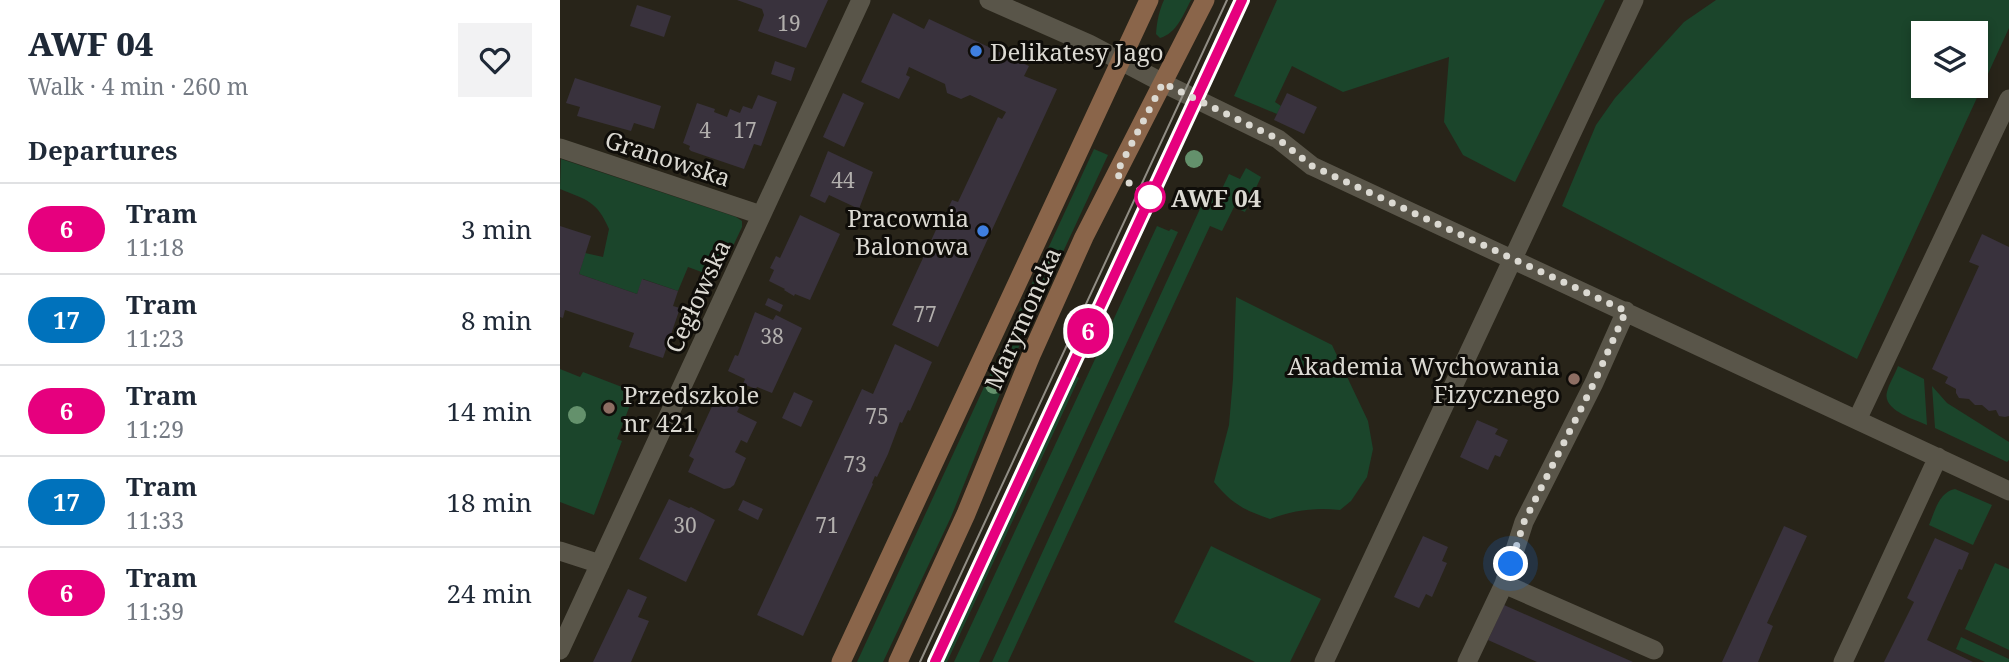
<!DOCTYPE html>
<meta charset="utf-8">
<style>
body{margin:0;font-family:"Noto Serif",serif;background:#f2f2f3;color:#1f2937;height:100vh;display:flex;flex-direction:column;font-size:26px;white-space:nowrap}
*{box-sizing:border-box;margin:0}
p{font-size:23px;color:#747a83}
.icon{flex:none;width:38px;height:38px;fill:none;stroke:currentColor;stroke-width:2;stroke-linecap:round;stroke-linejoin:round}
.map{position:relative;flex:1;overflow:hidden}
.panel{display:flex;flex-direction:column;background:#fff;width:560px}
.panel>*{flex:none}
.badge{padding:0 14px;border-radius:23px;font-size:24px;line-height:46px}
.buttons{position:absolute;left:1351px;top:21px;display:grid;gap:14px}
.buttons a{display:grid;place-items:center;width:77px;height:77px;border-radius:0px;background:#fff;box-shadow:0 4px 10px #0003;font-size:35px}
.you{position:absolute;width:35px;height:35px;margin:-18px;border:5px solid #fff;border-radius:50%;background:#1a73e8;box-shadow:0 0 0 10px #1a73e833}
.map>.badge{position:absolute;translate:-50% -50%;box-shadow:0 0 0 4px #fff}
h2{padding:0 28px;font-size:26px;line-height:63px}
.round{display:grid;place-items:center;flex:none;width:74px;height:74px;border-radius:0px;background:#f2f2f3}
.overview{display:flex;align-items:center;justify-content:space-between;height:119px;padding:0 28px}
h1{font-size:33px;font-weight:800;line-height:52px}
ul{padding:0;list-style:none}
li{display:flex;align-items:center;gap:21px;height:91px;padding:0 28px;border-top:2px solid #e0e1e3}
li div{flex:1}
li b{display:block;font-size:26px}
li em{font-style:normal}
li .badge{min-width:77px;font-weight:700;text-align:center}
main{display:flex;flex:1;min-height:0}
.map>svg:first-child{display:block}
.green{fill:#1b452b;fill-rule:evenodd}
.building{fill:#39323d}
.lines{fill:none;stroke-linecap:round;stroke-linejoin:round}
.minor{stroke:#595549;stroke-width:19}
.tertiary{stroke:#595549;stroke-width:19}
.secondary{stroke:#8a654a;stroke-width:19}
.tram{stroke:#908d84;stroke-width:2}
.tree{fill:#64916c}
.line-casing{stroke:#fff;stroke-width:16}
.line{stroke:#e6007e;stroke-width:10}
.walk{stroke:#dbd9d2;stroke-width:7;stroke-dasharray:0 12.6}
.shop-dot{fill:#3f7fe0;stroke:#0f0d09;stroke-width:2.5}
.stop-dot{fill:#fff;stroke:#e6007e;stroke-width:3.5}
.education-dot{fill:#8d6e63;stroke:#0f0d09;stroke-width:2.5}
.labels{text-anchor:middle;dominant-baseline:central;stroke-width:6;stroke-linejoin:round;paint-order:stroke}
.number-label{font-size:21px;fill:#b2afad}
.poi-label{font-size:24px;fill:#dbd9d2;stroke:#0f0d09;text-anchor:start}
.street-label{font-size:24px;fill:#dbd9d2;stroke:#0f0d09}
.stop-label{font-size:24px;font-weight:bold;fill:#dbd9d2;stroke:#0f0d09;text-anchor:start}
</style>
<main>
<section class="panel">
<div class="overview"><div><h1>AWF 04</h1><p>Walk · 4 min · 260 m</p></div><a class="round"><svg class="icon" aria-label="heart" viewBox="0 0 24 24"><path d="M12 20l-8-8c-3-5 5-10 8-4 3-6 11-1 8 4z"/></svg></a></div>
<h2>Departures</h2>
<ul>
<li><span class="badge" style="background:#e6007e;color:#fff">6</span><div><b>Tram</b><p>11:18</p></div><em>3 min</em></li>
<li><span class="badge" style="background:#0072bc;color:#fff">17</span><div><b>Tram</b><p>11:23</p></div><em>8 min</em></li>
<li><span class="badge" style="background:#e6007e;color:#fff">6</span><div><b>Tram</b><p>11:29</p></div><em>14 min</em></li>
<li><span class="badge" style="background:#0072bc;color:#fff">17</span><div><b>Tram</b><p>11:33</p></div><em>18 min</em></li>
<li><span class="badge" style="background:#e6007e;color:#fff">6</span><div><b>Tram</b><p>11:39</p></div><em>24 min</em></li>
</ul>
</section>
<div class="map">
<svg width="1449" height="662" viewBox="0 0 1449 662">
<rect width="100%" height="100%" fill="#282419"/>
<path class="green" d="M604 0H631C623 15 617 33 600 38L596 34C597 21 599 11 604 0Z
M717 0H1045L955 182 903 155 884 122 889 57 783 92 732 66 715 102 721 106 717 114 674 96Z
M1156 0H1449V28L1297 359 1002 206 1036 125 1055 98 1124 22ZM1416 33V86H1363V33Z
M534 149 548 155 457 351 391 517 323 662H297Z
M1 159 176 217 182 221V227L158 278 128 267 118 291 83 279 77 294 19 274 25 253 43 257 49 229C37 201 27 200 0 189Z
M686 168 701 177 685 212 674 207 662 231 650 226 448 662H432L650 187 660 193 669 174 680 179Z
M597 226 609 231 611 229 618 232 419 662H394Z
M676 297 772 345 808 421 813 449 807 477 791 501 780 510C756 507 733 510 710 519 684 510 672 504 654 482L669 425 673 379Z
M1338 366 1364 379 1367 425C1354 419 1322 410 1327 392 1329 383 1335 375 1338 366Z
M0 369 20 377 23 372 75 392 57 439 62 441 34 515 0 502Z
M513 374 519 378 387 662H380Z
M1372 386 1387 403 1449 442V460L1447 462 1375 428Z
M1395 489 1432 505 1413 545 1369 525C1375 511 1379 492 1395 489Z
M651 546 761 599 730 662H695L614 622Z
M1435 563 1449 569V650L1405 629Z
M1401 637 1449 659V662H1425L1396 649Z"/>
<path class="building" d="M177 0H268L246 48 198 31 204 15 202 9Z
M77 5 111 16 104 37 70 26Z
M333 13 364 29 369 19 469 66 464 76 497 89 378 347 332 325 381 219 383 220 392 200 398 202 438 117 442 119 446 112 410 95 401 99 387 93 385 84 349 67 346 75 350 77 339 99 301 82Z
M215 61 235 68 231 81 211 74Z
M15 78 101 106 94 129 74 123 71 131 17 116 20 107 6 103Z
M283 93 304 103 284 147 263 137Z
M727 93 757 107 744 134 714 120Z
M198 95 217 102 201 146 194 144 184 169 131 151 129 149 130 146 123 143 137 103 155 109 154 112 167 117 170 109 180 113 183 106 192 109Z
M268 151 313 172 299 209 269 195 265 203 250 196Z
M240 215 280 234 250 300 235 294 234 296 224 290 225 289 209 281 214 270 210 268 216 256 220 258Z
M0 226 31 236 19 274 77 294 82 279 118 291 113 306 120 308 103 358 69 347 74 333 5 310 3 318 0 317Z
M1422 234 1449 247V416L1445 417 1439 416 1436 410 1429 411 1422 405H1415L1409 399 1399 398 1396 393V389L1385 383 1388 377 1372 369 1419 266 1409 262Z
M208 298 223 305 220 312 205 305Z
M195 312 213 320 216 315 242 328 212 393 197 387 196 389 183 384 185 379 168 371 175 355 178 356Z
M335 344 372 362 350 411 348 410 342 423 340 422 328 454 317 477 315 476 312 483 313 484 243 636 197 615 302 389 313 394Z
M160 389 183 400 177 412 197 422 187 443 181 440 175 452 186 458 174 485 170 488 164 489 128 472 134 459 129 456Z
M234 392 253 401 241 427 222 418Z
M917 420 938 429 935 434 948 440 940 457 935 455 928 470 900 457Z
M109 499 129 508 131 507 155 520 126 582 79 559Z
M183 500 203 509 198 520 178 510Z
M1224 526 1247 536 1207 623 1213 626 1198 662H1162Z
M863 536 888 547 882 561 887 563 872 597 866 594 859 608 834 597Z
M1375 538 1409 553 1402 570 1399 569 1367 640 1413 662H1324L1354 602 1347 598Z
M68 589 87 597 78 617 89 621 71 662H33Z
M944 605 1073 662H977L928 640Z"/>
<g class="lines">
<path class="minor" d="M603 83 718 139 752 166 1449 491
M0 148 201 215
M1297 420 1449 99
M0 551 40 564
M944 584 1094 650
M0 650 301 0
M764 662 1074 0
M907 662 944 584 964 522 1034 383 1066 311
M1283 662 1378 457"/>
<path class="tertiary" d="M429 0 529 44 603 83"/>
<path class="secondary" d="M281 662 589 0
M338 662 406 514 472 353 524 237 645 0"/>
<path class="tram" d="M360 662 667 0
M375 662 682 0"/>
</g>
<g class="tree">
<circle cx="634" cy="159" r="9"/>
<circle cx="489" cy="264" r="9"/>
<circle cx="434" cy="385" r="9"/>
<circle cx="17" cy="415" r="9"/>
</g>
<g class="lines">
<defs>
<path id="line" d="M375 662 682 0"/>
</defs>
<use href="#line" class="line-casing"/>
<use href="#line" class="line"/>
<path class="walk" d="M590 197 556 174 603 83 718 139 752 166 1066 311 1034 383 964 522 951 564"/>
</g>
<g class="shop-dot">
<circle cx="416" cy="51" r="7"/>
<circle cx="423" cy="231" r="7"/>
</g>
<circle class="stop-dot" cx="590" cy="197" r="14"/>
<g class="education-dot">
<circle cx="1014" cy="379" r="7"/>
<circle cx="49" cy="408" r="7"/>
</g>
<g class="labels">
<g class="number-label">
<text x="229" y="23">19</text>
<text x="145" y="130">4</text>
<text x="185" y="130">17</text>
<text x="283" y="180">44</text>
<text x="365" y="314">77</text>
<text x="212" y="336">38</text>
<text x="317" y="416">75</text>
<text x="295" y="464">73</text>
<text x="125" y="525">30</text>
<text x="267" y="525">71</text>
</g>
<g class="poi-label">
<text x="430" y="51">Delikatesy Jago</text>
<text x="409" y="217" text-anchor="end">Pracownia<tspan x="409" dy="28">Balonowa</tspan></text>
<text x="1000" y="365" text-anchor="end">Akademia Wychowania<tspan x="1000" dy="28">Fizycznego</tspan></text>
<text x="63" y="394">Przedszkole<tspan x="63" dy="28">nr 421</tspan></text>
</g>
<g class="street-label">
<text transform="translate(108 158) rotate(18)">Granowska</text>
<text transform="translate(137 296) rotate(-65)">Cegłowska</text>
<text transform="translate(462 318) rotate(-66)">Marymoncka</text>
</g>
<g class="stop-label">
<text x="611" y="197">AWF 04</text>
</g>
</g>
</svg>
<div class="buttons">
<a><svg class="icon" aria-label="layers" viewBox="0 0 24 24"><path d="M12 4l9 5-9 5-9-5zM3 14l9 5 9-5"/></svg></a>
</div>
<div class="you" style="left:951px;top:564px"></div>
<b class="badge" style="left:528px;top:331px;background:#e6007e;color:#fff">6</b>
</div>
</main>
